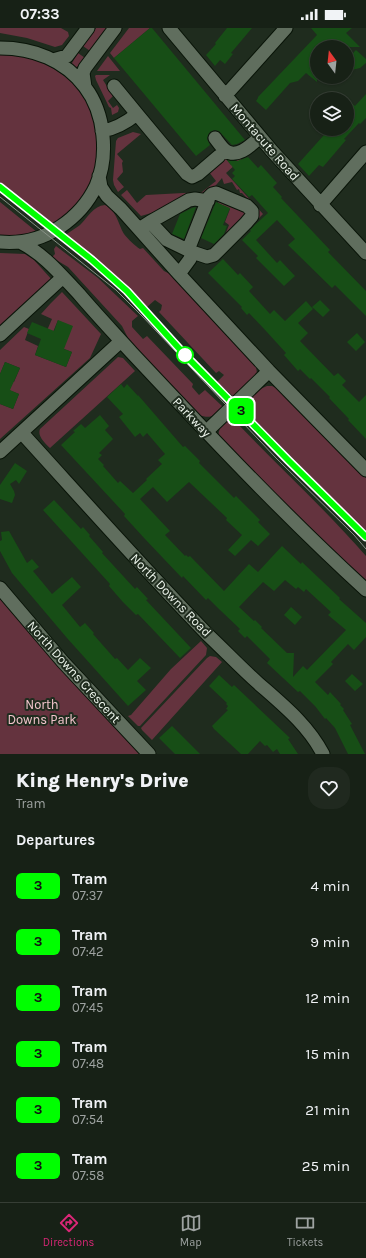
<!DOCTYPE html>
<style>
body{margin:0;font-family:Karla,sans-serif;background:#20291f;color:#f1f3f6;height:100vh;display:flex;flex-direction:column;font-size:15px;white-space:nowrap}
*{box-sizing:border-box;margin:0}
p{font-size:13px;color:#9ea3a1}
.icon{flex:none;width:22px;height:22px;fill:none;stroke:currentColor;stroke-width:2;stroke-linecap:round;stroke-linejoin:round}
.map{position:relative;height:726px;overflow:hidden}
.details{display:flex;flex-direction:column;background:#172116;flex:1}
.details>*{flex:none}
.badge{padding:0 8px;border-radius:6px;font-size:14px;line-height:26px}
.needle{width:26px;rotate:345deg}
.buttons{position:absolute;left:310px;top:12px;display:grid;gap:8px}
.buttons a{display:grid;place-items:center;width:44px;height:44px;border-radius:50%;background:#172116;box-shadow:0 1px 3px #0004,0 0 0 1px #363e35;font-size:20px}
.map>.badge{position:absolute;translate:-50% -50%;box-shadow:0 0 0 2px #fff}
h2{padding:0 16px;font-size:15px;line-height:36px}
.round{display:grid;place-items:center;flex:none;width:42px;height:42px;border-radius:16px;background:#20291f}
.head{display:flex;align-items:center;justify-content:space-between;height:68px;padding:0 16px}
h1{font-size:19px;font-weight:800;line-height:30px}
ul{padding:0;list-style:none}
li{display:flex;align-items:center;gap:12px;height:56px;padding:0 16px}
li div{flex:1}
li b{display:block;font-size:15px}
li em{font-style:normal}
li .badge{min-width:44px;font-weight:700;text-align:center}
.status{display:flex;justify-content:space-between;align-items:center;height:28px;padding:0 20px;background:#172116;direction:ltr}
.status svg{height:11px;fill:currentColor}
.tab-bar{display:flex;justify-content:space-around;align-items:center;height:56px;border-top:1px solid #363e35;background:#172116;font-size:11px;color:#9ea3a1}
.tab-bar a{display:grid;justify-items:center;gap:2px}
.tab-bar .on{color:#db2777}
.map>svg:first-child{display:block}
.green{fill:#64333e}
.building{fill:#174e16;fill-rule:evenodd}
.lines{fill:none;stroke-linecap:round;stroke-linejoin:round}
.minor-casing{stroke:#091408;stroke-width:15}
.minor{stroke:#606e5e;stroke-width:13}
.tram{stroke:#879186;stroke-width:1}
.line-casing{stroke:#fff;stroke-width:9}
.line{stroke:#0f0;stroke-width:6}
.stop-dot{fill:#fff;stroke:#0f0;stroke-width:2}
.labels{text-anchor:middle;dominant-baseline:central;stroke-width:4;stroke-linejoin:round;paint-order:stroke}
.street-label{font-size:13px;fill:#ecf4eb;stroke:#1f2c1e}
.park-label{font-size:13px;fill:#f4c5cd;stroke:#1f2c1e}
</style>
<div class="status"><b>07:33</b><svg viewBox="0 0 49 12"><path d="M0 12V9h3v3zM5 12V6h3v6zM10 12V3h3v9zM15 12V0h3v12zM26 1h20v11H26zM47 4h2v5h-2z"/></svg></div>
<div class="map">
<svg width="366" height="726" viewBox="0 0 366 726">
<rect width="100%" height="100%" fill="#1f2c1e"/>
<path class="green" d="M0 0H61L68 4 69 8 62 17 55 19 27 10 0 5Z
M96 0H107L90 23 83 18Z
M129 0H150L114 30 110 25Z
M78 25 85 30 78 38 75 40 71 37 72 35Z
M0 27C22 25 43 32 60 45 67 50 73 55 79 61 103 90 104 141 81 171 73 182 63 189 52 197L0 154Z
M108 28 120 43H97Z
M96 47H110L103 52 113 68 108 73 113 80 117 77 119 80 118 84 112 87 111 80 109 79 96 52 95 48Z
M133 104 141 106 117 126 123 133 122 135 123 144 117 151 124 159 118 164 114 157 113 152 116 113 118 110Z
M252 120H254L226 145 263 186 249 200 248 171 242 165H240L239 161 237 162 232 154 224 156 222 150 206 169 141 188 121 167 127 162 137 175 146 167 202 164 216 153 209 144 225 130 231 137Z
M219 171 247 184 222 215 229 197 225 194 230 181 218 175Z
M0 174 37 204 23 207 0 208Z
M105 177C117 183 118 196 124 206 128 211 135 218 140 221L143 220 164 243 174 248 256 338 257 346 234 369 217 354 224 347 219 343 216 345 159 284 161 282 162 277 155 272 147 279 106 239 67 209V206C71 203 76 200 80 197 88 189 93 178 105 177Z
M56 218 98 250 138 288 132 293V299L143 311 147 308 193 356 192 359 199 367 205 362 222 378V381C214 388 210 391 199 387L131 316 122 298 68 239 53 230 52 229 55 226 54 221Z
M0 225 25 226 34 232 53 253 0 301Z
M62 264 101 306 90 330 0 411V376L13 381 19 366 6 361 9 352 14 354 20 340 5 334 0 346V322L24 299 29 301 25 312 38 318 35 327 66 339 72 324 59 319 58 292 51 309 45 307 52 291 41 286 51 275Z
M118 329 123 330 135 343 50 420C45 415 37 408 40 401Z
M267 358H272L278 361 366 450V504L242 379V377L258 362Z
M229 389 232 390 236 394C279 439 325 481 366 528V555L327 519 218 408 220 399Z
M0 569C44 624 92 676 142 726H0Z
M201 613 207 620 206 627 140 698H138L128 688 131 687 171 641Z
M210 628 216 629 222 634 152 712 142 702 141 700 207 630Z"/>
<path class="building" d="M150 0H152L245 112 237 116 232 117 219 103 214 102 210 104 208 107 207 111 210 117 196 128 114 30Z
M227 0H252L231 25 233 26 225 36 220 32 215 38 206 27 216 16 215 15Z
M311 0H352L346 5 360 19H317V54L306 45 298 53 290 55 266 82 256 73 258 70V69L317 7Z
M356 22 366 31V35L360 40 347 43V31Z
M366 66V90L360 96 359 95 344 111 346 112 323 139 319 137 309 148 298 136 324 107 319 101H347V71L355 78Z
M248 129 258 140 261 137 277 155 273 159 282 169 281 170 330 222 328 224 366 263V288L335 257 332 260 288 217 295 211 277 192 256 212 277 235 280 232 295 248 284 258 256 230 258 228 242 212 251 203 250 202 256 196 268 185 252 167 249 169 232 151 235 148 232 145 235 142 227 132 237 133Z
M216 174 230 180 223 197 227 198 224 206 214 216 201 210Z
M196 179 184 211 172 206 180 186 192 180Z
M223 231 238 247 240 245 253 259 249 263 270 286 274 282 285 293 306 273 313 281 298 295 308 305 300 313 334 348 338 345 346 353 342 357 359 374 366 367V411L348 392 349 391 329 370 330 369 311 350 310 351 300 341 298 343 284 327 286 325 266 303 249 285 247 287 241 280 242 279 208 245Z
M320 272 330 282 323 289 312 279Z
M58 292 73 298 64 321 72 324 66 339 35 327 41 311 27 305 32 294 54 303Z
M357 305 365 314 356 323 347 314Z
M5 334 20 340 10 362 19 366 13 381 0 376V346Z
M121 356 124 360 127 356 138 368V367L183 419 185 418 200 433 199 435 234 470 236 468 260 492 258 494 270 506 258 518 251 512 235 528 228 522 242 507 226 492 227 490 189 454 167 474 153 459 140 471 170 503 165 507 185 528 186 527 188 529 190 528 224 563 249 536 258 544 282 518 301 536 302 534 340 570 339 571 366 595V609L354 622 348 616 331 634 333 636 315 654 328 667 330 664 341 676 340 677 344 681 343 682 352 696 350 697 365 726H348L335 700 326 690 325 691 315 678 300 663 298 664 267 635 270 631 247 608 245 610 238 603 240 601 220 582 208 570 206 572 183 548 182 550 145 511 124 488 125 486 61 417 75 404 73 403 81 396 85 400 100 387 109 398 105 402 113 411 99 425 102 427 98 431 104 437 103 438 118 455 120 453 133 465 147 452 146 451 162 436 158 432 165 426 147 405 143 409 140 405 135 409 119 389 123 386 107 369ZM285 552 296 561 298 559 304 564 306 561 331 584 328 587 346 602 307 642 303 638 293 649 294 625H287L261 600 262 599 255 592 254 593 239 579 263 554 274 563Z
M15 435 27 443 19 456 16 452 10 456 14 463 15 467 12 475 0 471V457Z
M54 472 81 501 83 499 90 507 89 508 103 524 102 525 135 561 137 559 148 571 146 572 191 620 180 630 138 586 136 587 122 573 109 558 110 556 43 482Z
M9 503 27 535 32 531 39 539 33 543 52 566 72 549 81 559 62 577 80 599 85 595 94 605 93 606 115 631 117 630 128 642 140 630 151 640 137 653 146 662 128 678 67 610 12 545 0 523V513L2 512 1 504Z
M291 579 302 589 295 597 284 587Z
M352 646 363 656 355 663 345 653Z
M219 647 232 659 234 657 290 710 288 711 298 726H280L277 721 273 724 267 717 265 718 260 713 248 726H241L214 701 212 698 228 682 226 681 228 678 226 676 227 675 209 658Z
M172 698 200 726H175L159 710Z"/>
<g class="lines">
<defs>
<path id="minor" d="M169 0 272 123 366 225
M0 20C33 20 65 32 85 59 105 85 109 128 96 158 88 175 75 189 60 199 42 211 22 216 0 214
M53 32 67 28 88 0
M114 58 137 86
M85 59 83 45 85 40 115 0
M225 68 286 0
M102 103C116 101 127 94 137 86L187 146 192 149 198 146 219 128
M215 110C218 114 222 120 226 123 238 131 252 116 260 109
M99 148 101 159 107 168 121 181 179 246 269 343 366 442
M320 177 366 124
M150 194 189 172 195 171 208 173
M139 201 150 194 167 212 192 224
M20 214C45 227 60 246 79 266 96 286 114 305 132 325 208 406 284 487 366 562
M179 246 190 231 192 224 207 229 214 227 246 195 252 188V183L247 178 216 165 212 166 209 169 188 222
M0 307 63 249
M206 404 269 343
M22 405C83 472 144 541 208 607 225 623 241 640 258 655 283 677 308 697 323 726
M0 424 121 313
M0 560 63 634 149 726"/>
</defs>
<use href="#minor" class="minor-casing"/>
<use href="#minor" class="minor"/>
<path class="tram" d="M0 159 114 250 156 294
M0 169 116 262 142 288 276 430 354 507 366 521
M216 358 289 433 366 509"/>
</g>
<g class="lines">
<defs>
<path id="line" d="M0 159 92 232 127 263 185 327 289 433 366 509"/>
</defs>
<use href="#line" class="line-casing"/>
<use href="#line" class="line"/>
</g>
<circle class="stop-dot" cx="185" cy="327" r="8"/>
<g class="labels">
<g class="street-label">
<text transform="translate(265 114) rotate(49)">Montacute Road</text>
<text transform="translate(192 389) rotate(47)">Parkway</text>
<text transform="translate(171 567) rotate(46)">North Downs Road</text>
<text transform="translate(74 644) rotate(48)">North Downs Crescent</text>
</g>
<g class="park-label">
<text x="42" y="676">North<tspan x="42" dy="15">Downs Park</tspan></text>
</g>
</g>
</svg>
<div class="buttons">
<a><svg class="needle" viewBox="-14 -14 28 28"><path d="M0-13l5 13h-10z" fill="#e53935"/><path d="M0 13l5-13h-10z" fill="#9ea3a1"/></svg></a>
<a><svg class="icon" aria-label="layers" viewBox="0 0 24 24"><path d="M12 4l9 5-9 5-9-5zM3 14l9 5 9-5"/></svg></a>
</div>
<b class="badge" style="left:241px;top:383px;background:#0f0;color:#111">3</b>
</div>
<section class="details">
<div class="head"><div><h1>King Henry's Drive</h1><p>Tram</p></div><a class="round"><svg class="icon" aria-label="heart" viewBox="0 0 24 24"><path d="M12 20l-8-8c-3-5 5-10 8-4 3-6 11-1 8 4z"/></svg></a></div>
<h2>Departures</h2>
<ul>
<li><span class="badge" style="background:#0f0;color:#111">3</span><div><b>Tram</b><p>07:37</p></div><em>4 min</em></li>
<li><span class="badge" style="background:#0f0;color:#111">3</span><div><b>Tram</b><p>07:42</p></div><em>9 min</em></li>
<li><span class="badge" style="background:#0f0;color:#111">3</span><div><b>Tram</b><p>07:45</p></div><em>12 min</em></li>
<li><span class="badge" style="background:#0f0;color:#111">3</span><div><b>Tram</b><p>07:48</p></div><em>15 min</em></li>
<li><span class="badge" style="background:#0f0;color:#111">3</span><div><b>Tram</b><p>07:54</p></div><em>21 min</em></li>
<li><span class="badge" style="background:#0f0;color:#111">3</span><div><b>Tram</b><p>07:58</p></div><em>25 min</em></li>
</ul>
</section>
<nav class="tab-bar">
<a class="on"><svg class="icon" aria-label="directions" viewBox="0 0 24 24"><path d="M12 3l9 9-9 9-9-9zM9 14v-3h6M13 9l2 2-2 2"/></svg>Directions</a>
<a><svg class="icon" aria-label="map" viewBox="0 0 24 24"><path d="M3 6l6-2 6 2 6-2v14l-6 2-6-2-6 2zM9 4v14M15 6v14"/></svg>Map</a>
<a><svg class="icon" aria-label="tickets" viewBox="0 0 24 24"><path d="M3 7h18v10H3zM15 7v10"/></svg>Tickets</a>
</nav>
